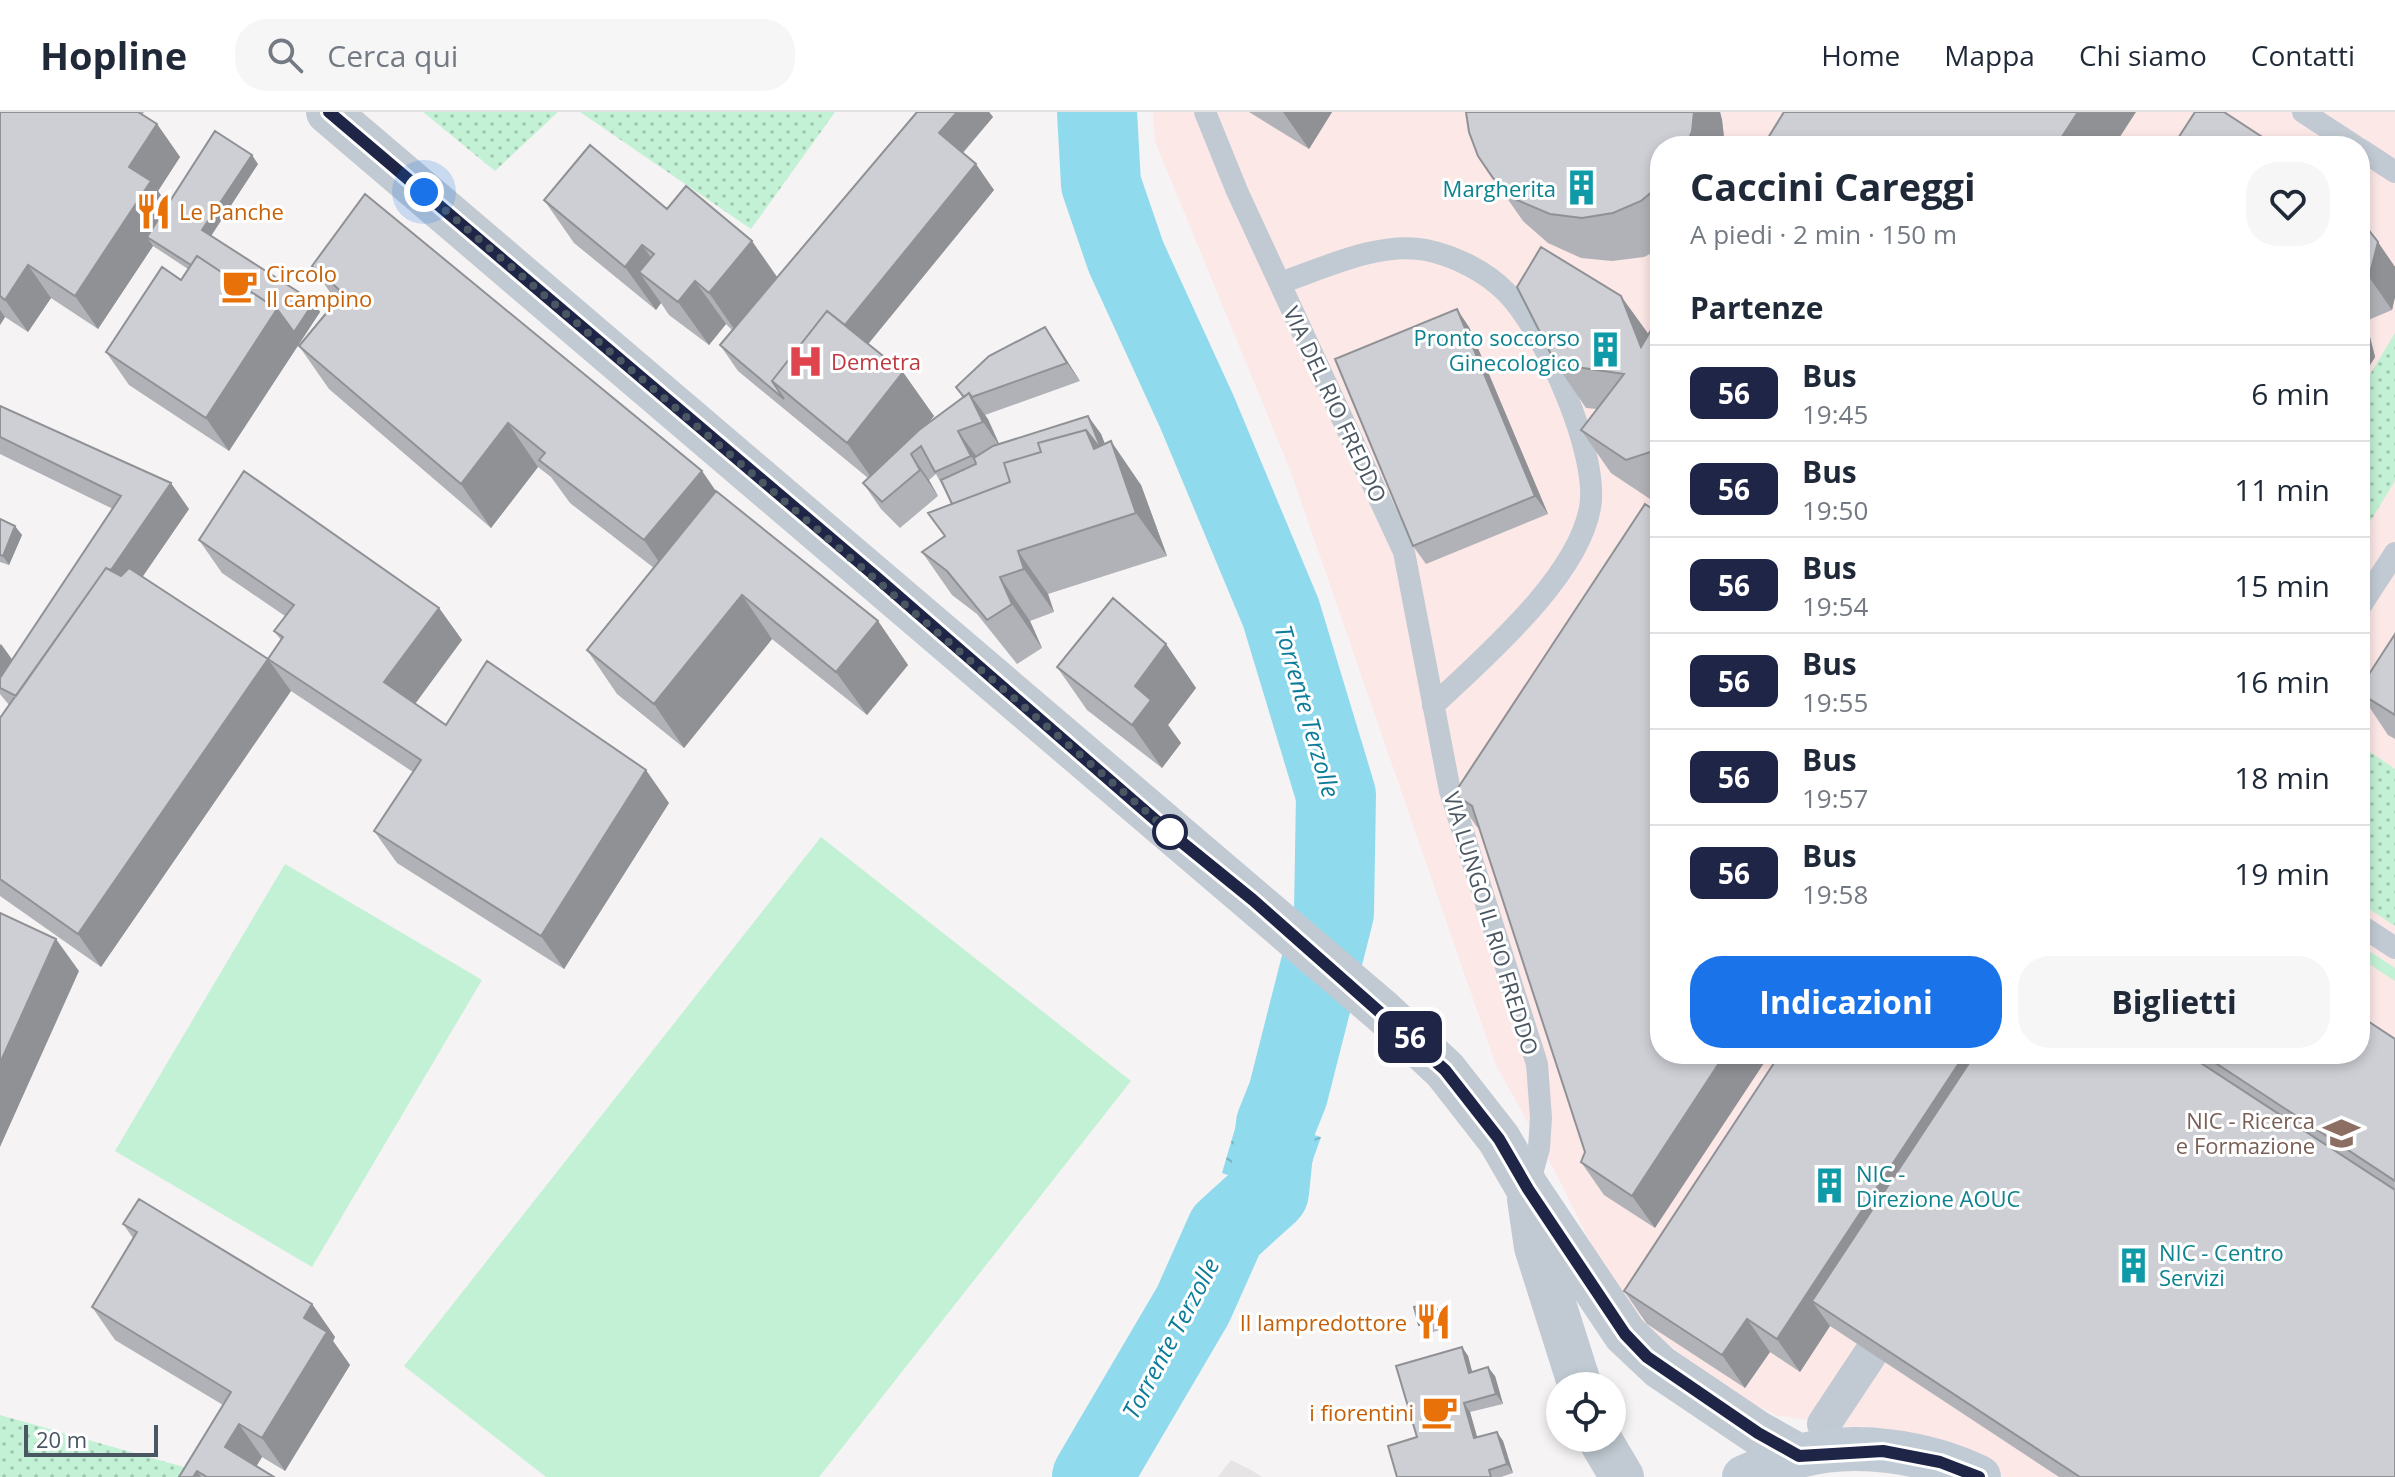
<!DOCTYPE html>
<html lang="it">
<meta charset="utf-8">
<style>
body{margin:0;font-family:"Open Sans",sans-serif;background:#f6f6f7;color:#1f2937;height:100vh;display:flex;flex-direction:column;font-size:30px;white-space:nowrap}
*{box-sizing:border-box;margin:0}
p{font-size:26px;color:#747a83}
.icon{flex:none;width:44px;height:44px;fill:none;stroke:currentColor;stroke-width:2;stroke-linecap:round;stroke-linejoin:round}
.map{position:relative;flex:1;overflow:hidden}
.panel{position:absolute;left:1650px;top:24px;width:720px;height:928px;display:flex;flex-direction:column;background:#fff;border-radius:32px;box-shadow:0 4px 12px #0003}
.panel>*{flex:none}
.badge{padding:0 16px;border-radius:12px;font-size:28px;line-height:52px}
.tools{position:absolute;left:1546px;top:1260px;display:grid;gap:16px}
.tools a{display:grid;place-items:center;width:80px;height:80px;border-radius:50%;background:#fff;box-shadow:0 4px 12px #0003;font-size:40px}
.scale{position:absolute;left:24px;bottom:20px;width:134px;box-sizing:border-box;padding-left:8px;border:4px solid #4a5661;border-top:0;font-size:22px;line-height:28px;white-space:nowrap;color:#4a5661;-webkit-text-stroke:6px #fff;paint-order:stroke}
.you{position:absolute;width:40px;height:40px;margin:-20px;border:6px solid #fff;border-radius:50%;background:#1a73e8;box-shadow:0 0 0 12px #1a73e833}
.map>.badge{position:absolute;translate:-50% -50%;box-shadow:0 0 0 4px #fff}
h2{padding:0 40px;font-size:30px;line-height:72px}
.round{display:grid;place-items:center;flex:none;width:84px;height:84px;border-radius:32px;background:#f6f6f7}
.summary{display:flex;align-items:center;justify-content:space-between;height:136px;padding:0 40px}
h1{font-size:38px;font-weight:700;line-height:60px}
.button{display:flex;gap:16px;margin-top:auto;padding:16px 40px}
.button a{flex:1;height:92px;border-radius:32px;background:#1a73e8;color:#fff;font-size:32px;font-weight:700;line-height:92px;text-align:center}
.button a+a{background:#f6f6f7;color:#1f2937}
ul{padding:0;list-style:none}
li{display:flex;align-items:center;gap:24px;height:96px;padding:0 40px;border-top:2px solid #e0e1e3}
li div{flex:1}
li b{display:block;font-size:30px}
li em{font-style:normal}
li .badge{min-width:88px;font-weight:700;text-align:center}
header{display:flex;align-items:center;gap:48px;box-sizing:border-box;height:112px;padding:0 40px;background:#fff;border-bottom:2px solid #e0e1e3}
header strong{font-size:38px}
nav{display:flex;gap:44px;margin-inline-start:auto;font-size:28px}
.search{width:560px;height:72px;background:#f6f6f7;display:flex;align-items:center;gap:20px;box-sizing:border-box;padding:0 28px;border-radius:32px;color:#747a83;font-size:30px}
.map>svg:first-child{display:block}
.education{fill:#e6e4e5}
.medical{fill:#fce8e6;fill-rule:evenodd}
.grass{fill:#c3f1d5}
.park{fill:url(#park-dots)}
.water{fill:url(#water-waves)}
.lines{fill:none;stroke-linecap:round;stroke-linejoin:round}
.river{stroke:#90daee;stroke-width:80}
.service{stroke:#c1cad2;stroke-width:22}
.pedestrian{stroke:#c1cad2;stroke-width:34}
.minor{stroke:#c1cad2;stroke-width:44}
.secondary{stroke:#c1cbd6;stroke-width:44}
.wall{fill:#b0b2b7}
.shaded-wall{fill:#909195}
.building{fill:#cdcfd5;stroke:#909195;stroke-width:2}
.line-casing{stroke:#fff;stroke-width:18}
.line{stroke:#1f2547;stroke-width:12}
.walk{stroke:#4a5661;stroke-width:8;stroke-dasharray:0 14.4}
.stop-dot{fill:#fff;stroke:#1f2547;stroke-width:4}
.labels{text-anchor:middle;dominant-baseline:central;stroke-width:6;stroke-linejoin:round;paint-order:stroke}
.culture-label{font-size:22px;fill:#0d838f;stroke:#fff;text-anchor:end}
.food-label{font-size:22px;fill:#c56008;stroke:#fff;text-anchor:start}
.health-label{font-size:22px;fill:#be3a42;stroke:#fff;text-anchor:start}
.street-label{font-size:22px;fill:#4a5661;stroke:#fff}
.education-label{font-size:22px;fill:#785e54;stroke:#fff;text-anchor:end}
.water-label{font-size:24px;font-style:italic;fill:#0c7c9b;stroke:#fff}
</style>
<header>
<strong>Hopline</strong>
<div class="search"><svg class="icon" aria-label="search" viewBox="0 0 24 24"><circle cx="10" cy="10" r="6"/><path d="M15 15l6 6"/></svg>Cerca qui</div>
<nav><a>Home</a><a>Mappa</a><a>Chi siamo</a><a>Contatti</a></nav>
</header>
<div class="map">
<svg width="2395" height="1365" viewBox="0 0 2395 1365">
<defs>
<pattern id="park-dots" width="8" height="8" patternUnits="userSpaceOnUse" patternTransform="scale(2)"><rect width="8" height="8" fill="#c3f1d5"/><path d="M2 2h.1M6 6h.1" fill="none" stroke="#a0c6b0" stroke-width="1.8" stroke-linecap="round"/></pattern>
<pattern id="water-waves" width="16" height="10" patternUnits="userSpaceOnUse" patternTransform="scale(2)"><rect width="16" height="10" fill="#90daee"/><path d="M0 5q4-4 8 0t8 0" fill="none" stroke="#78b4c4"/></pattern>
</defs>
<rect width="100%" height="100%" fill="#f5f3f3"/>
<path class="education" d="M1231 1348 1251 1358 1262 1365H1218Z"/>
<path class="medical" d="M1153 0H2395V1365H2004L1991 1357 1885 1321 1776 1303 1725 1277 1622 1195 1557 1063 1496 953 1291 360 1155 29ZM1660 34H2360V942H1660Z"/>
<path class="grass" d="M821 725 1131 969 819 1365H546L404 1254Z
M285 752 482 868 312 1155 115 1039Z
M2360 833 2395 856V869L2360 846Z"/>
<path class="park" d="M423 0H558L495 59Z
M580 0H835L751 117Z
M2395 221V369L2360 426V279Z
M2360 633 2395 657V814L2360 791Z
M0 1303 205 1361 202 1365H0Z"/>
<path class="water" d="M1239 1003 1321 1025 1299 1087 1222 1061Z"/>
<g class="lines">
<path class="river" d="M1092 1365 1193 1193 1226 1119 1269 1080 1276 1012 1288 982 1334 801 1336 683 1281 501 1197 300 1126 145 1101 72 1097 0"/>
<path class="service" d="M1205 0 1237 79 1404 440 1450 679 1537 952 1541 1006 1539 1036 1528 1076
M2303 0 2355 34
M2360 37 2395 60
M1280 171C1324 156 1379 129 1426 138 1455 144 1485 159 1506 180 1544 218 1600 343 1590 396 1577 467 1483 546 1433 594
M2360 495 2395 441
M2360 813 2395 836"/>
<path class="pedestrian" d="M1824 1312 1871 1241"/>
<path class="minor" d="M328 0 1382 899 1445 958 1499 1027 1528 1077 1625 1222 1660 1255 1758 1321 1799 1344
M1529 1087 1536 1135 1580 1274
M1599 1326 1622 1365"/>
<path class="secondary" d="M1744 1365C1761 1358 1779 1350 1796 1345 1854 1328 1927 1340 1979 1365"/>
</g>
<path class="wall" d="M0 0H144L142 3 157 12 180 45 158 79 167 93 258 52 211 124 314 190 320 200 229 339 129 273 106 240 181 168 188 157 153 134 98 217 51 186 28 220 5 205 0 213Z
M917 0H989L993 5 963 41 994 78 868 232 934 304 927 312 963 286 956 275 1045 215 1080 269 985 303 999 332 1088 304 1101 322 1105 332 1141 373 1167 444 1048 482 1054 500 1030 509 1042 536 1017 552 977 502 952 483 922 440 945 424 952 392 936 362 929 368 938 384 900 416 881 397 863 371 868 366 738 259 720 233 732 218 726 212 709 233 669 203 661 191 656 198 574 131 544 88 667 97 777 165Z
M1249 0H1332L1309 37Z
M1466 0H1720L1722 8 1725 34H1660V137L1644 145 1612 149 1581 146 1548 131 1523 109 1493 66Z
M2360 107 2395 155V185L2392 198 2366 209 2375 245 2360 269Z
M312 154 702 359 716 379 878 509 908 553 867 603 772 527 684 636 617 582 587 538 654 456 570 391 551 365 538 355 491 416 329 277 299 234 336 189Z
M1660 203V390L1656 391 1611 361 1581 318 1597 297 1586 296 1556 252 1648 223Z
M1469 215 1548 402 1426 452 1413 434Z
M0 294 189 397 142 465 268 547 291 579 101 855 0 784V606L9 593 0 582V532L12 548 113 397 0 342Z
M1645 392 1655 1116 1604 1083 1581 1050 1585 1040 1480 717 1477 715 1454 682Z
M0 407 22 423 9 453 0 450Z
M199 428 439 496 462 528 415 591 446 613 669 691 564 857 397 751 374 719 413 660 291 579 268 547 281 528 274 519 285 504 222 461Z
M1166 532 1196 576 1168 613 1181 631 1162 656 1087 598 1057 555Z
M2360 581 2395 603V627L2388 623Z
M2395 927V1365H2059L1830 1214 1800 1260 1770 1240 1745 1276 1647 1212 1624 1179 1780 942H2360Z
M123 1112 312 1192 335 1225 333 1229 350 1253 285 1359 262 1345 256 1354 274 1365H179L223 1293 115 1228 92 1195 133 1126Z
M1439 1199 1444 1217 1425 1222 1419 1213Z
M1462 1235 1468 1244 1472 1260 1495 1264 1503 1292 1470 1300 1477 1325 1497 1320 1503 1329 1513 1361 1501 1365H1397Z"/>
<path class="shaded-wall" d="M957 0H989L993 5 957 47 939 21Z
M1283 0H1332L1309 37Z
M1694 0H1720L1722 8 1725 34H1686Z
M2078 0H2136L2114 34H2056Z
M157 12 180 45 158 79 174 102 147 125 153 134 98 217 75 184 129 55Z
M252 43 258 52 209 127 202 118Z
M976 52 994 78 811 302 788 282Z
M752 129 782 172 739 224 709 181Z
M2378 130 2395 155V185L2392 198 2369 165Z
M642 133 673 176 639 160 661 191 656 198 625 155Z
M28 153 51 186 28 220 5 188Z
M695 169 726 212 709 233 678 190Z
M1621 184 1652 227 1641 235Z
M314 190 320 200 229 339 206 306 277 197Z
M1457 197 1469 215 1548 402 1535 384Z
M0 198 5 205 0 213Z
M2360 201 2366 209 2375 245 2360 269Z
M1045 215 1057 233 1080 269 1067 251Z
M903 260 934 304 878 375 847 331Z
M969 281 988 307 1001 336 983 310Z
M1088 304 1101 322 1124 381 1094 337 1086 318Z
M508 311 538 355 491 416 461 372Z
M958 319 977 345 989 370 971 344Z
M1111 329 1141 373 1167 444 1136 401Z
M911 342 929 368 938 384 920 358Z
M702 359 732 403 674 472 644 428Z
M171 371 189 397 41 613 23 587Z
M15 414 22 423 9 453 3 444Z
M1018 439 1048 482 1054 500 1024 457Z
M1000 465 1030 509 1042 536 1012 492Z
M742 483 772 527 684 636 654 592Z
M439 496 462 528 407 603 384 570Z
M878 509 908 553 867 603 836 560Z
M1 532 14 550 0 576V534Z
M1166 532 1196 576 1168 613 1181 631 1162 656 1132 613 1135 574Z
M268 547 291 579 101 855 78 822Z
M646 658 669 691 564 857 541 824Z
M56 827 79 859 0 1035V951Z
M1725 942H1770L1655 1116 1632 1084Z
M1965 942H2010L1812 1189 1830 1214 1800 1260 1777 1227Z
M1433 1190 1439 1199 1444 1217 1438 1208Z
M312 1192 335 1225 333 1229 350 1253 285 1359 262 1326 304 1206Z
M1747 1207 1770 1240 1745 1276 1722 1243Z
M1462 1235 1468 1244 1475 1270 1469 1261Z
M1488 1255 1495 1264 1503 1292 1496 1282Z
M1464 1291 1470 1300 1480 1335 1474 1326Z
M239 1312 262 1345 250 1365 225 1335Z
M1497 1320 1503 1329 1513 1361 1507 1352Z
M197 1359 201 1365H193Z"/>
<path class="building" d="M0 0H138L157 12 129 55 151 69 75 184 28 153 5 188 0 184Z
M917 0H957L939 21 976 52 845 213 827 199 772 269 784 287 720 233Z
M1466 0H1694L1692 19 1686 34H1660V73L1641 89 1613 101 1582 106 1550 102 1517 88 1493 66 1478 44 1469 20Z
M1784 0H2078L2056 34H1763Z
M2195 0H2224L2276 34H2173Z
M215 19 252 43 202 118 314 190 294 220 277 197 197 144 191 153 147 125Z
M590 33 667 97 686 74 752 129 709 181 695 169 678 190 639 160 654 142 642 133 625 155 544 88Z
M365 82 702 359 644 428 539 348 545 341 508 311 461 372 299 234 343 181 312 154Z
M2360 107 2378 130 2369 165 2360 169Z
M1541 135 1621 184 1641 235 1660 203V346L1650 340 1626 348 1581 318 1624 262 1556 252 1517 175Z
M197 144 277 197 206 306 106 240 162 155 181 168Z
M1457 197 1535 384 1413 434 1335 247Z
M827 199 903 260 847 331 772 269Z
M1045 215 1067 251 972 285 969 281 964 285 956 275 989 244Z
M969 281 983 310 958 319 971 344 935 360 921 334 911 342 920 358 882 390 863 371 919 318Z
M0 294 171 371 111 458 106 456 16 584 0 576V566L121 384 0 325Z
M1088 304 1100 334 1099 335 1086 318 1038 331 1041 340 1004 351 1010 370 952 392 941 368 976 352 974 346 993 334Z
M1086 318 1094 337 1111 329 1136 401 1018 439 1024 457 1000 465 1012 492 987 508 947 459 922 440 945 424 928 401 1010 370 1004 351 1041 340 1038 331Z
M244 359 439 496 384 570 446 613 487 549 646 658 541 824 374 719 421 648 268 547 283 525 274 519 294 493 199 428Z
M716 379 878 509 836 560 742 483 654 592 587 538Z
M1645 392 1660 402V942H1725L1632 1084 1581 1050 1585 1040 1472 694 1454 682Z
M0 407 15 414 3 444 0 443Z
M106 456 121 464 129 456 268 547 78 822 0 767V606Z
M1113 486 1166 532 1135 574 1151 588 1132 613 1057 555Z
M2395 522V603L2360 581V576Z
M0 801 56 827 0 951Z
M2360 904 2395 927V1069L2202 942H2360Z
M1780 942H1965L1777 1227 1747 1207 1722 1243 1624 1179Z
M1975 942H2187L2395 1078V1365H2080L1812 1189Z
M139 1087 312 1192 304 1206 327 1220 262 1326 239 1312 225 1335 274 1365H207L197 1359 193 1365H179L231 1280 92 1195 137 1120 123 1112Z
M1433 1190 1438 1208 1419 1213 1414 1195Z
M1462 1235 1469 1261 1488 1255 1496 1282 1464 1291 1474 1326 1497 1320 1507 1352 1489 1358 1491 1365H1397L1388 1334 1417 1325 1396 1254Z"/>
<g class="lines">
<defs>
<path id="line" d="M329 0 874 463 1168 719 1253 788 1445 958 1499 1027 1528 1077 1625 1222 1647 1245 1758 1321 1799 1344 1883 1339 1940 1350 1979 1365"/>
</defs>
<use href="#line" class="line-casing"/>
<use href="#line" class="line"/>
<path class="walk" d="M424 80 1170 720"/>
</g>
<defs>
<symbol id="building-bare" viewBox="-9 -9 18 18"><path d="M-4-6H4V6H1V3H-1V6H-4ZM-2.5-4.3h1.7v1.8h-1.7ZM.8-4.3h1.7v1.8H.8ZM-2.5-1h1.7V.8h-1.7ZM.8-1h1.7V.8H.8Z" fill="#0f9aa8" stroke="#fff" stroke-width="2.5" paint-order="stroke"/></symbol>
<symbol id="restaurant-bare" viewBox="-9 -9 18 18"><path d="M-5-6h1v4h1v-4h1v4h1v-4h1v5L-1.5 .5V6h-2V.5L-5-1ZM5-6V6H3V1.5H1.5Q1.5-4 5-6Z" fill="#e8710a" stroke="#fff" stroke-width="2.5" paint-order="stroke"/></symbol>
<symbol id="cafe-bare" viewBox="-9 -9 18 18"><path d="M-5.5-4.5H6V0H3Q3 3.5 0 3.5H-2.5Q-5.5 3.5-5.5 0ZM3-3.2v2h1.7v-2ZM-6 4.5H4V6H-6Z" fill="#e8710a" stroke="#fff" stroke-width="2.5" paint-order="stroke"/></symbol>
<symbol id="hospital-bare" viewBox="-9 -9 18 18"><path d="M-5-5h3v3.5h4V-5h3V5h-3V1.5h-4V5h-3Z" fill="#e0444e" stroke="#fff" stroke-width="2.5" paint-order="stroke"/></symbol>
<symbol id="university-bare" viewBox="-9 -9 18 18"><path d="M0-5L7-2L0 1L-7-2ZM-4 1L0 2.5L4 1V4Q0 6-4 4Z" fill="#8d6e63" stroke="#fff" stroke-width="2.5" paint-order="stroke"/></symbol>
</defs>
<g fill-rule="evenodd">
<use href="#building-bare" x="1556" y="50" width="51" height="51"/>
<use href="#restaurant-bare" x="128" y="74" width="51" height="51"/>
<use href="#cafe-bare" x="214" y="148" width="51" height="51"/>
<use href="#building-bare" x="1580" y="212" width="51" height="51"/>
<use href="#hospital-bare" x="780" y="224" width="51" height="51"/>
<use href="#university-bare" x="2316" y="996" width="51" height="51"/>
<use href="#building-bare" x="1804" y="1048" width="51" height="51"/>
<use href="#building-bare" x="2108" y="1128" width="51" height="51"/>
<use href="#restaurant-bare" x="1408" y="1184" width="51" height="51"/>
<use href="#cafe-bare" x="1414" y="1274" width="51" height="51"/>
</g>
<circle class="stop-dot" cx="1170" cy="720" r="16"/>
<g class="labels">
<g class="culture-label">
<text x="1556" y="76">Margherita</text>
<text x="1580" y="225">Pronto soccorso<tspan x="1580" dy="25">Ginecologico</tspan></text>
<text x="1856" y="1061" text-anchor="start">NIC -<tspan x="1856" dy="25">Direzione AOUC</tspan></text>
<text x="2159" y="1140" text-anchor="start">NIC - Centro<tspan x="2159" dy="25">Servizi</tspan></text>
</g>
<g class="food-label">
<text x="179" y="99">Le Panche</text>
<text x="266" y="161">Circolo<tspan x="266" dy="25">Il campino</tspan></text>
<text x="1407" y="1210" text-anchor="end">Il lampredottore</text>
<text x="1414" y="1300" text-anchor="end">i fiorentini</text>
</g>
<g class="health-label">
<text x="831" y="249">Demetra</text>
</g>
<g class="street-label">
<text transform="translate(1336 292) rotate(65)">VIA DEL RIO FREDDO</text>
<text transform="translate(1492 811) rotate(73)">VIA LUNGO IL RIO FREDDO</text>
</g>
<g class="education-label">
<text x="2315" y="1008">NIC - Ricerca<tspan x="2315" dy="25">e Formazione</tspan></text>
</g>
<g class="water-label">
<text transform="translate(1308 599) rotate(74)">Torrente Terzolle</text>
<text transform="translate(1170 1226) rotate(-62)">Torrente Terzolle</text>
</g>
</g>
</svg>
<div class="tools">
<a><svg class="icon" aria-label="locate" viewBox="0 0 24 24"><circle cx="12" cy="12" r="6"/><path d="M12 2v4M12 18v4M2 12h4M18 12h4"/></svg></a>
</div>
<div class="scale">20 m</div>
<div class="you" style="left:424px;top:80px"></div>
<b class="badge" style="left:1410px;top:925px;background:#1f2547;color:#fff">56</b>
<section class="panel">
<div class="summary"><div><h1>Caccini Careggi</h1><p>A piedi · 2 min · 150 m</p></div><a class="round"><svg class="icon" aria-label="heart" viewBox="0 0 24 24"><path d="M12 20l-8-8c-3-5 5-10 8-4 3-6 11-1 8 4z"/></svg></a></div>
<h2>Partenze</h2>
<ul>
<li><span class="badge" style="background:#1f2547;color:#fff">56</span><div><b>Bus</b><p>19:45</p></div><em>6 min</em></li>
<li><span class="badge" style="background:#1f2547;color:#fff">56</span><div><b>Bus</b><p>19:50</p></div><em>11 min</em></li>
<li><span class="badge" style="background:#1f2547;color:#fff">56</span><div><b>Bus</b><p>19:54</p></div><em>15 min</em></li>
<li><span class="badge" style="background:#1f2547;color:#fff">56</span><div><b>Bus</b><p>19:55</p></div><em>16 min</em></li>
<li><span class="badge" style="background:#1f2547;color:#fff">56</span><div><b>Bus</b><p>19:57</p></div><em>18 min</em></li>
<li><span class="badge" style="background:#1f2547;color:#fff">56</span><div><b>Bus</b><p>19:58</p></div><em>19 min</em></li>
</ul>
<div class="button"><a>Indicazioni</a><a>Biglietti</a></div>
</section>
</div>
